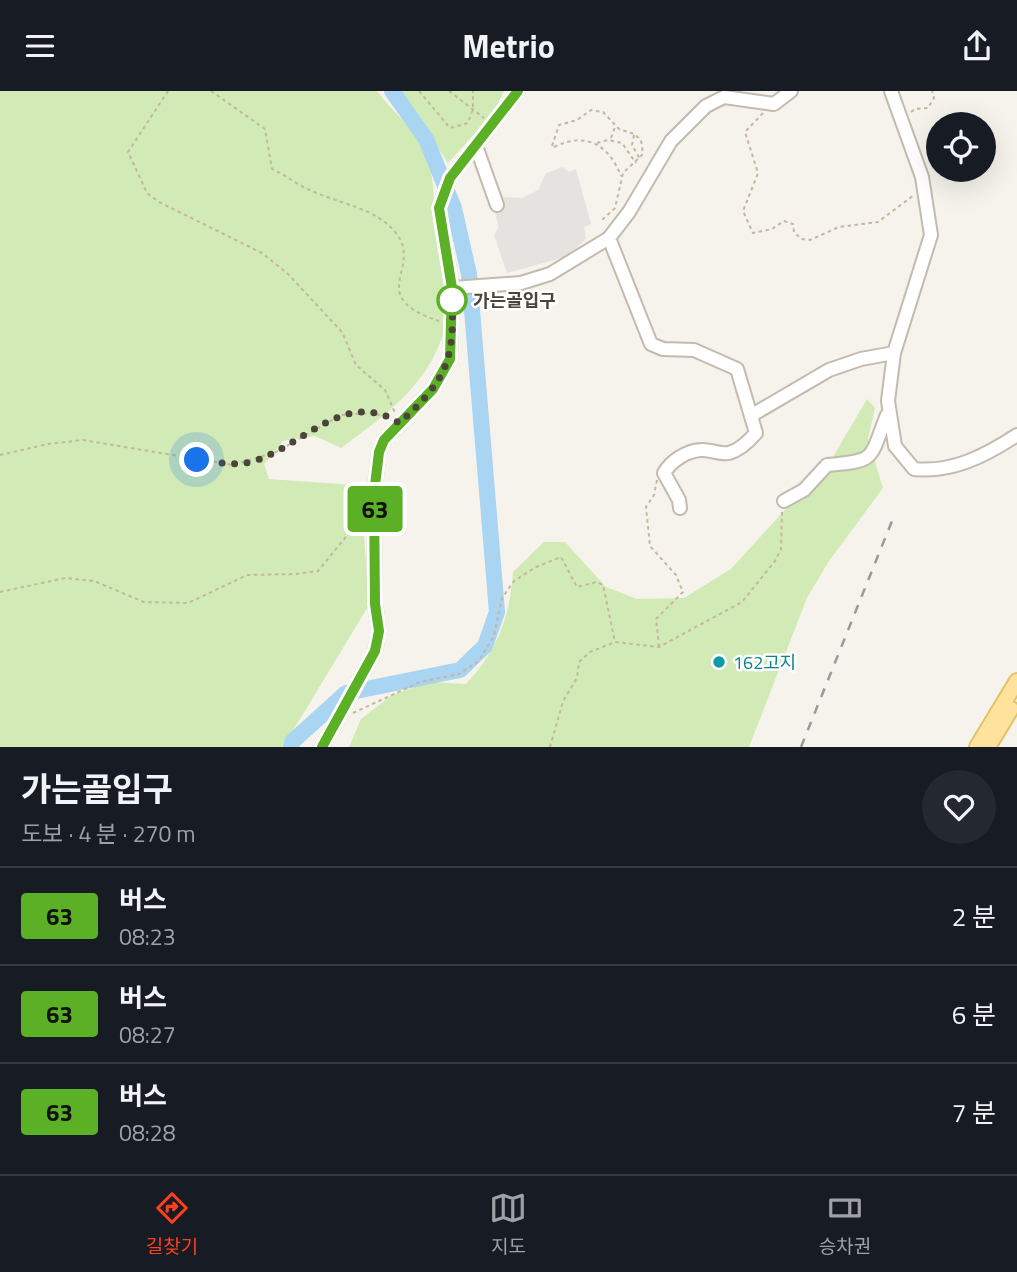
<!DOCTYPE html>
<html lang="ko">
<meta charset="utf-8">
<style>
body{margin:0;font-family:"Titillium Web","Noto Sans KR",sans-serif;background:#242831;color:#f1f3f6;height:100vh;display:flex;flex-direction:column;font-size:26px;white-space:nowrap}
*{box-sizing:border-box;margin:0}
p{font-size:23px;color:#9ea1a6}
.icon{flex:none;width:38px;height:38px;fill:none;stroke:currentColor;stroke-width:2;stroke-linecap:round;stroke-linejoin:round}
.map{position:relative;height:656px;overflow:hidden}
.drawer{display:flex;flex-direction:column;background:#171b24;flex:1}
.drawer>*{flex:none}
.badge{padding:0 14px;border-radius:5px;font-size:24px;line-height:46px}
.buttons{position:absolute;left:926px;top:21px;display:grid;gap:14px}
.buttons a{display:grid;place-items:center;width:70px;height:70px;border-radius:50%;background:#171b24;box-shadow:0 7px 28px #0002;font-size:35px}
.you{position:absolute;width:35px;height:35px;margin:-18px;border:5px solid #fff;border-radius:50%;background:#1a73e8;box-shadow:0 0 0 10px #1a73e833}
.map>.badge{position:absolute;translate:-50% -50%;box-shadow:0 0 0 4px #fff}
.round{display:grid;place-items:center;flex:none;width:74px;height:74px;border-radius:37px;background:#242831}
.overview{display:flex;align-items:center;justify-content:space-between;height:119px;padding:0 21px}
h1{font-size:33px;font-weight:700;line-height:52px}
ul{padding:0;list-style:none}
li{display:flex;align-items:center;gap:21px;height:98px;padding:0 21px;border-top:2px solid #363941}
li div{flex:1}
li b{display:block;font-size:26px}
li em{font-style:normal}
li .badge{min-width:77px;font-weight:700;text-align:center}
header{display:flex;justify-content:space-between;align-items:center;height:91px;padding:0 21px;background:#171b24;font-size:32px;font-weight:700}
.tabs{display:flex;justify-content:space-around;align-items:center;height:98px;border-top:2px solid #363941;background:#171b24;font-size:19px;color:#9ea1a6}
.tabs a{display:grid;justify-items:center;gap:4px}
.tabs .on{color:#fc3f1d}
.map>svg:first-child{display:block}
.green{fill:#d2eab5}
.parking{fill:#e5e3e0}
.lines{fill:none;stroke-linecap:round;stroke-linejoin:round}
.river{stroke:#a9d4f2;stroke-width:16}
.minor-casing{stroke:#c2bbae;stroke-width:16}
.major-casing{stroke:#e6c16a;stroke-width:18}
.path{stroke:#c4b79f;stroke-width:2;stroke-dasharray:3.5 3.5;stroke-linecap:butt}
.minor{stroke:#fff;stroke-width:12}
.major{stroke:#ffe39c;stroke-width:14}
.rail{stroke:#9a9a9a;stroke-width:2.5;stroke-dasharray:9 9;stroke-linecap:butt}
.line-casing{stroke:#fff;stroke-width:16}
.line{stroke:#5bb025;stroke-width:10}
.walk{stroke:#4b4439;stroke-width:7;stroke-dasharray:0 12.6}
.stop-dot{fill:#fff;stroke:#5bb025;stroke-width:3.5}
.culture-dot{fill:#0f9aa8;stroke:#fff;stroke-width:2.5}
.labels{text-anchor:middle;dominant-baseline:central;stroke-width:5;stroke-linejoin:round;paint-order:stroke}
.stop-label{font-size:18px;font-weight:bold;fill:#4b4439;stroke:#fff;text-anchor:start}
.culture-label{font-size:18px;fill:#0d838f;stroke:#fff;text-anchor:start}
</style>
<header><svg class="icon" aria-label="menu" viewBox="0 0 24 24"><path d="M4 6h16M4 12h16M4 18h16"/></svg>Metrio<svg class="icon" aria-label="share" viewBox="0 0 24 24"><path d="M12 15V3M7 8l5-5 5 5M5 13v7h14v-7"/></svg></header>
<div class="map">
<svg width="1017" height="656" viewBox="0 0 1017 656">
<rect width="100%" height="100%" fill="#f6f3ec"/>
<path class="green" d="M0 0H377C393 22 415 37 426 63 435 85 433 113 436 137 440 161 449 222 443 243 427 295 383 326 341 357L315 345 283 350 264 373 269 388 354 394 367 402 364 443 369 514 283 656H0Z
M400 0H504L494 21 448 72Z
M867 308 875 317 868 348 883 397 829 470 807 507 749 656H349L361 628 392 604 429 591 466 593C497 560 510 526 513 481L544 451H565L606 496 637 508 684 507 731 478 833 366Z"/>
<path class="parking" d="M563 76 569 81 576 78 591 133 584 136 586 147 569 165 507 182 494 144 499 136 487 94 495 91 503 106 522 107 538 99 546 82Z"/>
<g class="lines">
<path class="river" d="M291 656 293 650 346 602 460 579 485 555 497 521 469 183 454 117 426 48 392 0"/>
<defs>
<path id="minor" d="M891 0 922 86 931 144 894 262 888 310 895 355 914 378C952 382 985 365 1017 344
M476 55 497 114
M609 147 651 253 663 258 694 259 737 278 756 342C749 350 740 359 729 362 720 364 710 358 701 359 686 360 671 370 664 382L679 409 680 417
M452 197 521 192 550 183 609 147 629 121 671 50 706 15 724 6 774 13 791 0
M752 324 829 279 861 268 894 262
M784 410 804 399 827 374C878 370 869 368 887 324
M322 656 375 560 379 540 375 513 374 403 379 361 384 349 433 298 450 268 452 197 439 117 450 87 518 0"/>
<path id="major" d="M977 656 1017 590
M988 656 1011 618"/>
</defs>
<use href="#minor" class="minor-casing"/>
<use href="#major" class="major-casing"/>
<path class="path" d="M168 0 128 61 147 102 159 111 262 162 288 183 342 241 356 274 385 299 395 322
M211 0 265 38 272 78C286 84 297 94 310 99 339 113 375 116 396 142 424 177 363 205 439 230
M419 0 450 37 468 32 473 18V0
M449 0 484 27
M911 21 915 18 928 17 934 7 932 0
M763 22 745 41 758 82 743 120 753 142 772 138 784 130 793 133 794 141 801 148 810 149 839 136 878 131 914 104
M634 44 632 54 640 68
M611 47 615 36
M597 52 608 49 622 52 636 72
M552 55 559 34 577 29 591 19 603 21 619 38 634 43 641 49 643 63 623 82 615 117 602 129
M554 56C586 40 609 54 621 85
M0 364 48 353 83 349 233 374 276 361 341 324 371 322 389 326
M657 389 654 404 646 416 650 455 676 484 683 501 656 528 659 555
M0 501 65 487 94 490 144 511 188 512 247 484 295 483 318 480 363 425
M353 622 420 591 459 583 479 570 494 545 502 507 514 490 536 476 561 466 577 496 597 491 603 494 615 551
M550 656 563 610 577 587 579 571 590 561 615 551 659 556 742 511 775 470 781 458 782 420"/>
<use href="#minor" class="minor"/>
<use href="#major" class="major"/>
<path class="rail" d="M801 656 892 430"/>
</g>
<g class="lines">
<defs>
<path id="line" d="M322 656 375 560 379 540 375 513 374 403 379 361 384 349 433 298 450 268 452 197 439 117 450 87 518 0"/>
</defs>
<use href="#line" class="line-casing"/>
<use href="#line" class="line"/>
<path class="walk" d="M197 369C216 371 232 375 251 371 300 358 345 296 399 332 445 291 455 270 452 209"/>
</g>
<circle class="stop-dot" cx="452" cy="209" r="14"/>
<circle class="culture-dot" cx="719" cy="571" r="7"/>
<g class="labels">
<g class="stop-label">
<text x="473" y="209">가는골입구</text>
</g>
<g class="culture-label">
<text x="733" y="571">162고지</text>
</g>
</g>
</svg>
<div class="buttons">
<a><svg class="icon" aria-label="locate" viewBox="0 0 24 24"><circle cx="12" cy="12" r="6"/><path d="M12 2v4M12 18v4M2 12h4M18 12h4"/></svg></a>
</div>
<div class="you" style="left:197px;top:369px"></div>
<b class="badge" style="left:375px;top:418px;background:#5bb025;color:#111">63</b>
</div>
<section class="drawer">
<div class="overview"><div><h1>가는골입구</h1><p>도보 · 4 분 · 270 m</p></div><a class="round"><svg class="icon" aria-label="heart" viewBox="0 0 24 24"><path d="M12 20l-8-8c-3-5 5-10 8-4 3-6 11-1 8 4z"/></svg></a></div>
<ul>
<li><span class="badge" style="background:#5bb025;color:#111">63</span><div><b>버스</b><p>08:23</p></div><em>2 분</em></li>
<li><span class="badge" style="background:#5bb025;color:#111">63</span><div><b>버스</b><p>08:27</p></div><em>6 분</em></li>
<li><span class="badge" style="background:#5bb025;color:#111">63</span><div><b>버스</b><p>08:28</p></div><em>7 분</em></li>
</ul>
</section>
<nav class="tabs">
<a class="on"><svg class="icon" aria-label="directions" viewBox="0 0 24 24"><path d="M12 3l9 9-9 9-9-9zM9 14v-3h6M13 9l2 2-2 2"/></svg>길찾기</a>
<a><svg class="icon" aria-label="map" viewBox="0 0 24 24"><path d="M3 6l6-2 6 2 6-2v14l-6 2-6-2-6 2zM9 4v14M15 6v14"/></svg>지도</a>
<a><svg class="icon" aria-label="tickets" viewBox="0 0 24 24"><path d="M3 7h18v10H3zM15 7v10"/></svg>승차권</a>
</nav>
